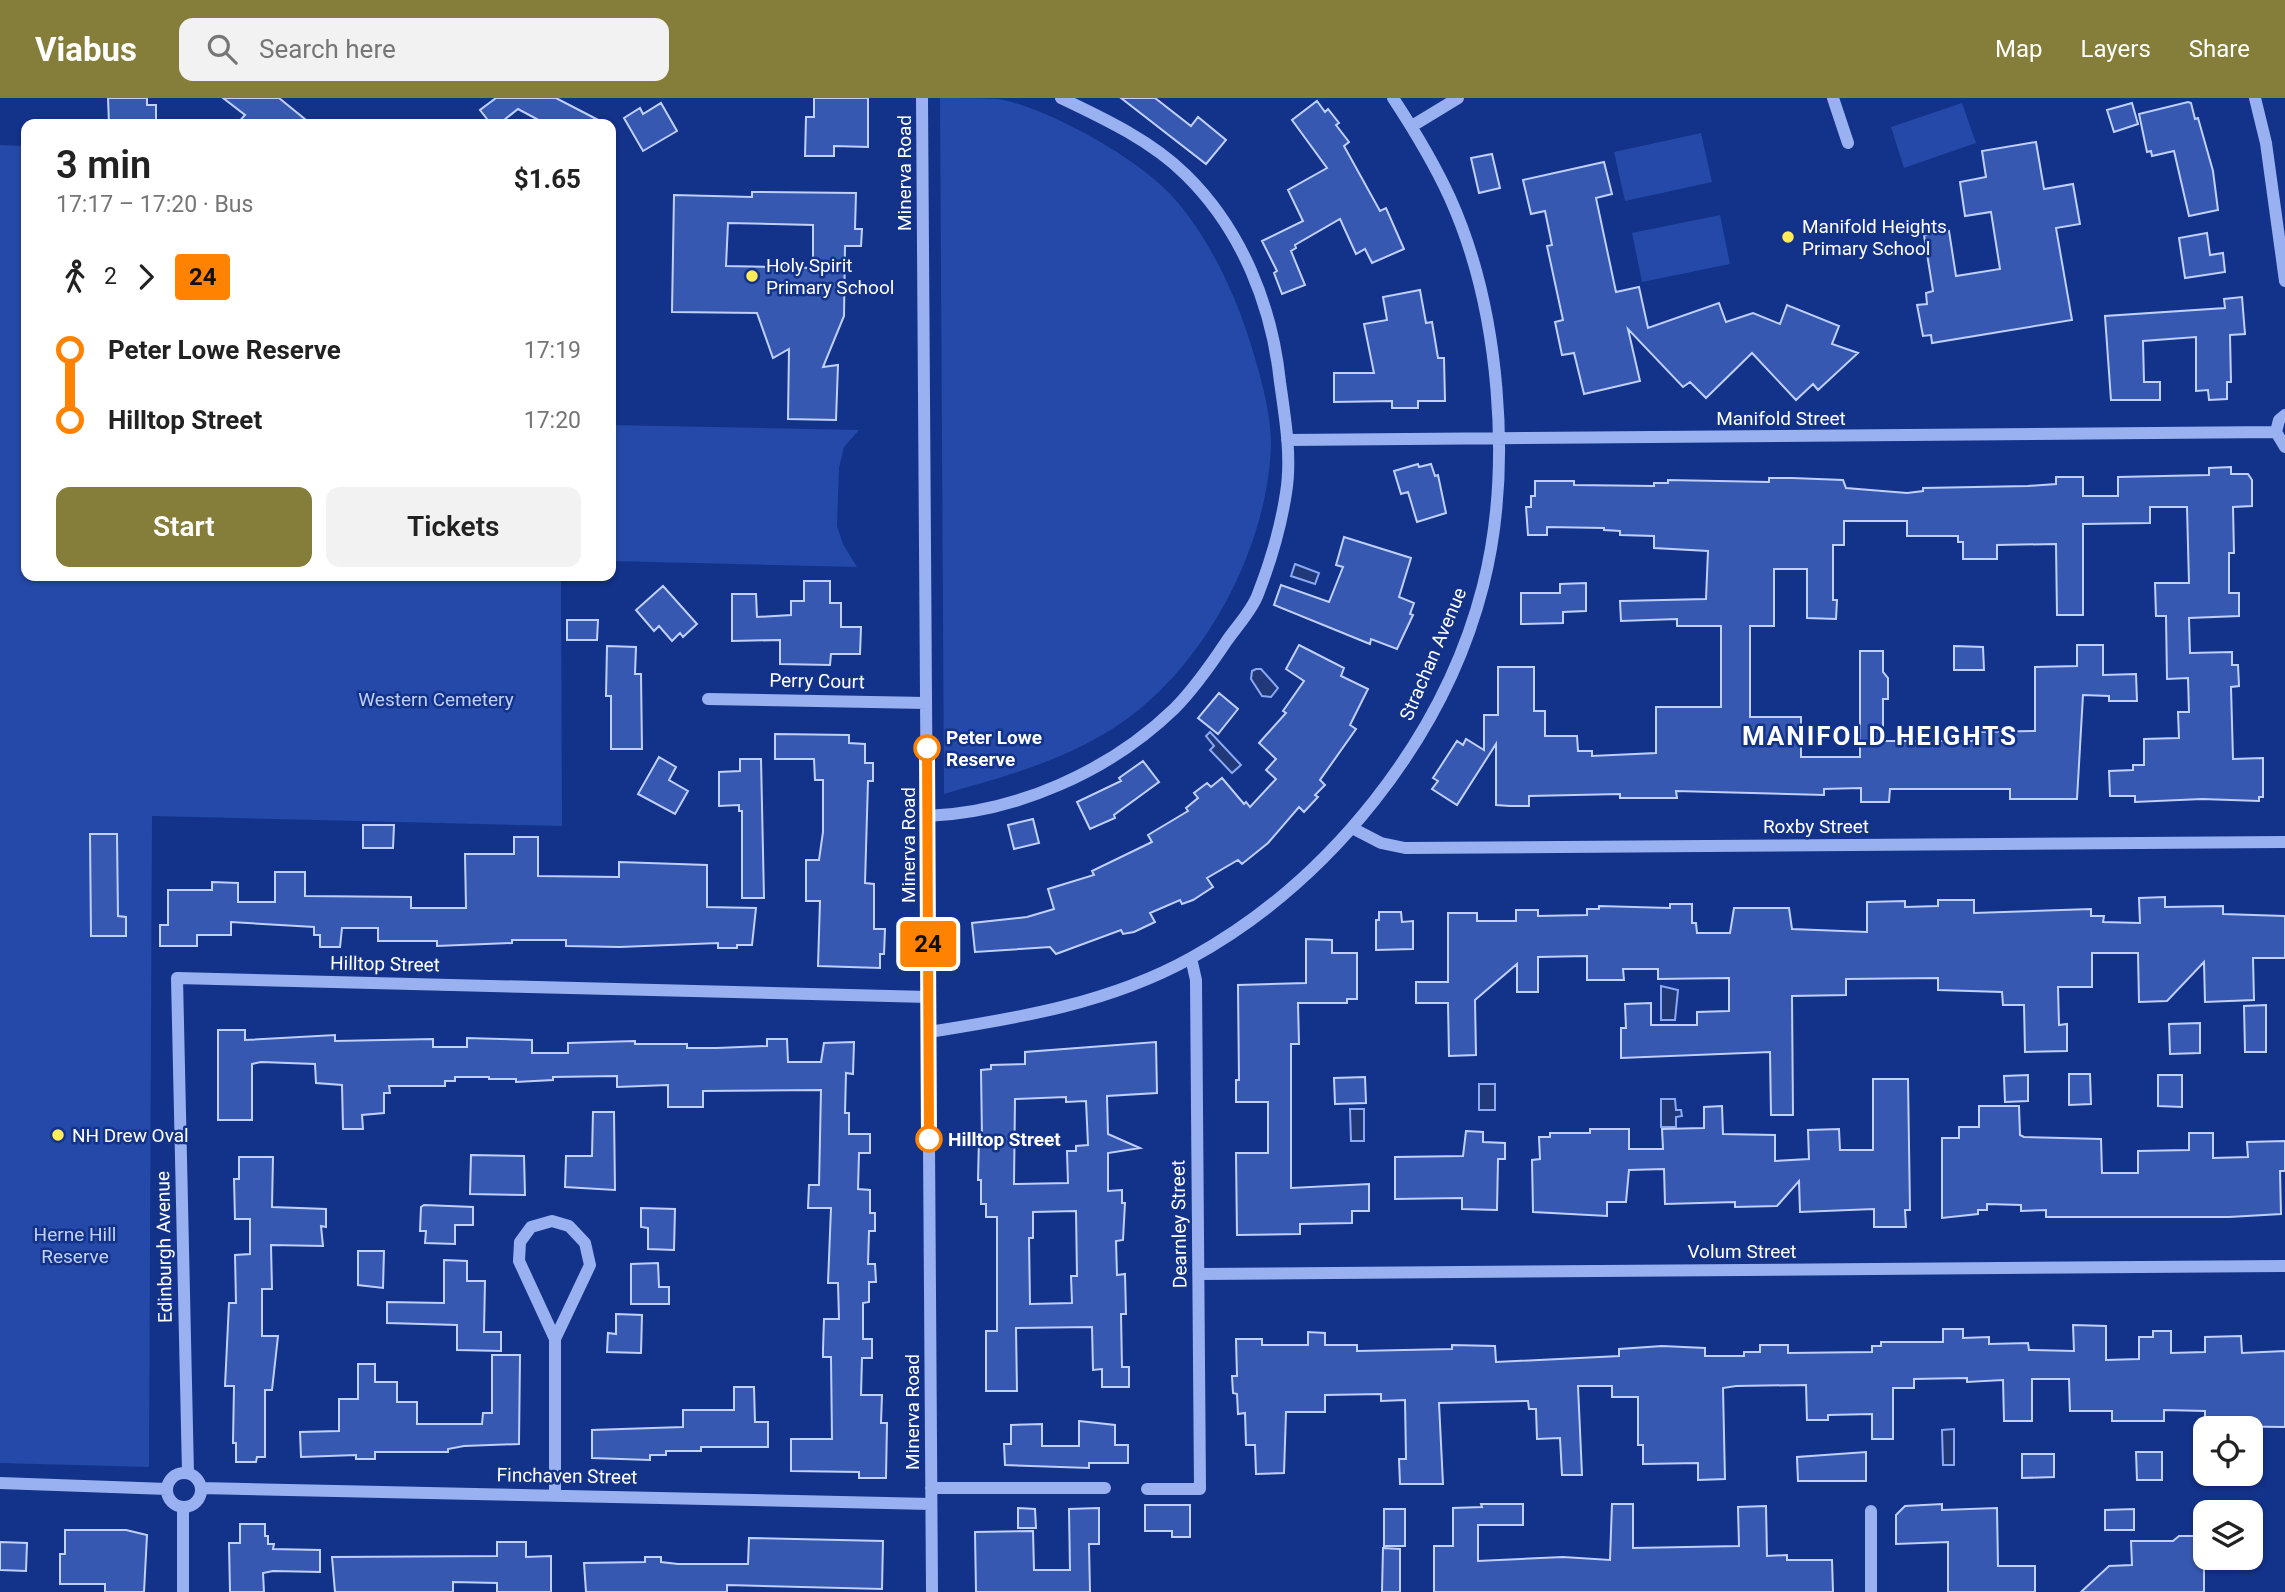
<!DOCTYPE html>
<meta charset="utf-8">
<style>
body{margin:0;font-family:Roboto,sans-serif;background:#f2f2f2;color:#222;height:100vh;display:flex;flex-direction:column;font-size:26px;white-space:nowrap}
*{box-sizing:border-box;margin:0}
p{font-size:23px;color:#767676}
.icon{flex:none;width:38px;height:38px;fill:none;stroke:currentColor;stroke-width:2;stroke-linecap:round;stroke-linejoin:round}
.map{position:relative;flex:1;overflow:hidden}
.side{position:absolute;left:21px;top:21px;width:595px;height:462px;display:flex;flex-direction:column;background:#fff;border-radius:14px;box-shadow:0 2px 5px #0004}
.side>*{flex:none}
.badge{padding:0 14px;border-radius:5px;font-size:24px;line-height:46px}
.controls{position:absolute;left:2193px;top:1318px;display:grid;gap:14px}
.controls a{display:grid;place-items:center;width:70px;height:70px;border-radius:14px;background:#fff;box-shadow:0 2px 5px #0004;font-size:35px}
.map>.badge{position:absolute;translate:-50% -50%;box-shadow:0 0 0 4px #fff}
.legs{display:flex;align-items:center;gap:10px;height:77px;padding:0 35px;font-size:23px}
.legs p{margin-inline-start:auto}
.overview{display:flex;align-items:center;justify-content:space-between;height:119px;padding:0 35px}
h1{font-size:38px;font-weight:600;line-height:52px}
.button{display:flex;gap:14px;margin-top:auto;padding:14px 35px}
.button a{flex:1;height:80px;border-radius:14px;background:#857d3a;color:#fff;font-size:28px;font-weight:600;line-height:80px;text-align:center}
.button a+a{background:#f2f2f2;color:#222}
ul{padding:0 35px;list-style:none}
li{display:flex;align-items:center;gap:24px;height:70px;font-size:26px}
li i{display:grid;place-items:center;width:10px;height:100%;margin:0 9px;background:currentColor}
li i::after{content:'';width:18px;height:18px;margin:-9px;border:5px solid;border-radius:50%;background:#fff}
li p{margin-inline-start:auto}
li:first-child i{background:linear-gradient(#0000 50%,currentColor 0)}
li:last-child i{background:linear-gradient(currentColor 50%,#0000 0)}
header{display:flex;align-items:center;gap:42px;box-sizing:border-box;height:98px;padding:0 35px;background:#857d3a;color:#fff}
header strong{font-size:33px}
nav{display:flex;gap:38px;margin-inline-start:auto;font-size:24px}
.search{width:490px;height:63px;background:#f2f2f2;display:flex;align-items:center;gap:18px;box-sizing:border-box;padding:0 24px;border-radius:14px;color:#767676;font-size:26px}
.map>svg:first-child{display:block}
.green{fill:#2549a8}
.water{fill:#213879;stroke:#8ba9f3;stroke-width:2}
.building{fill:#3758b1;stroke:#c0d0fc;stroke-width:2;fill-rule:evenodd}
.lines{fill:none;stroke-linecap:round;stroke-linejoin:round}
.minor{stroke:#99b1f0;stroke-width:12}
.line-1-casing{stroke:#fff;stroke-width:16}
.line-1{stroke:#ff8200;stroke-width:10}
.poi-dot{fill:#ffec58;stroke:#133289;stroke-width:2.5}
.stop-1-dot{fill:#fff;stroke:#ff8200;stroke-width:3.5}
.labels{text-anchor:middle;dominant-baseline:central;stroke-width:5;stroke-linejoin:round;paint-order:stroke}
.street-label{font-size:19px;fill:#fff;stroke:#133289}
.poi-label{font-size:19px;fill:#fff;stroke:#133289;text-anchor:start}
.park-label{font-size:19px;fill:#c0d0fc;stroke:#133289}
.stop-label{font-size:19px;font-weight:bold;fill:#fff;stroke:#133289;text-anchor:start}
.district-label{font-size:26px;font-weight:bold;letter-spacing:2px;fill:#fff;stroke:#133289}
</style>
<header>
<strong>Viabus</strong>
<div class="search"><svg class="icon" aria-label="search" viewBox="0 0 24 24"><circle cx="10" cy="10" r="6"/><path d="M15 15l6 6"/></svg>Search here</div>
<nav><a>Map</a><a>Layers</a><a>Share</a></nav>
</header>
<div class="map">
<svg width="2285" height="1494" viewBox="0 0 2285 1494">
<rect width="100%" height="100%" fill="#133289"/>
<path class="green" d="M940 0C959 0 979 0 998 1 1047 9 1139 61 1172 98 1209 139 1235 195 1251 247 1260 277 1271 314 1271 345 1269 446 1207 565 1124 623 1070 661 1007 678 944 696Z
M1962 5 1976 45 1904 70 1891 29Z
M1701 35 1712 84 1625 103 1614 54Z
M0 47 26 48V478H561L562 728 152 718 149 1369 0 1365Z
M1720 117 1730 166 1642 184 1632 135Z
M611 327 859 332 844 349 839 370 837 428 843 446 857 469 611 463Z"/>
<path class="water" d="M1295 466 1319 475 1315 486 1291 478Z
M1256 571H1261L1278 590 1271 599 1262 598 1251 581 1252 573Z
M1210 634 1241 667 1232 675 1210 652 1214 648 1206 638Z
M1661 888 1678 892 1675 922H1661Z
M1479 986H1495V1012H1479Z
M1661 1001H1675L1676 1012H1681L1682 1018 1676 1019V1029H1661Z
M1350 1011H1364V1043H1351Z
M1954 1331V1367H1943L1942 1332Z"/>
<path class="building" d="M108 0H147V7H156V25L109 26Z
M223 0H279L311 26H237L245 17Z
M496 0H556L606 26H546L518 11 499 26H491L480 12Z
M814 0H868V49L834 48V58H805L806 19H814Z
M1121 0H1155L1191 28 1198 19 1226 42 1206 66Z
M1317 3 1325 14 1328 11 1339 25 1336 27 1349 44 1344 48 1380 113 1386 110 1404 151 1372 165 1365 151 1356 156 1340 121 1295 147 1296 150 1291 153 1305 187 1282 196 1274 175 1277 173 1262 143 1303 123 1288 92 1327 70 1292 22Z
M2188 4 2191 5 2195 21 2198 20 2213 73 2218 112 2189 118 2174 53 2152 58 2151 53 2147 54 2139 16Z
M661 5 677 33 643 53 624 20 640 10 643 16Z
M2132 5 2138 26 2114 34 2107 12Z
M2036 44 2044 91 2073 86 2080 126 2056 130 2072 222 1932 245 1931 237 1923 238 1917 207 1927 206 1926 195 1933 193 1924 137 1949 133 1956 178 2000 171 1991 114 1965 118 1960 84 1986 79 1982 53Z
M1492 56 1500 90 1479 95 1471 60Z
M1604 64 1612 96 1596 100 1616 194 1639 189 1648 230 1719 205 1726 224 1753 215 1780 226 1787 207 1839 228 1832 246 1858 255 1818 292 1813 286 1796 302 1752 255 1706 300 1690 284 1683 289 1628 231 1640 283 1584 296 1574 255 1562 257 1555 224 1563 222 1547 148 1552 147 1545 113 1531 116 1523 82Z
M752 94 856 95 855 131H862L861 148H845L844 218 823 269 838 267 836 322 788 321 789 251 773 260 757 215 672 214 674 97 752 99ZM728 125 813 127V170L726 168Z
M2207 135 2210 157 2223 155 2225 174 2185 180 2179 140Z
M1420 192 1426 225 1432 224 1438 260H1444L1445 303H1418V310H1392V303L1334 304V275H1374L1364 226 1387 222 1383 199Z
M2242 199 2245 236 2230 237 2231 284H2227V301L2209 302 2208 292 2196 293V239L2143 243 2144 284H2160V302H2111L2105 218 2225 210 2224 201Z
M1418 366 1419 369 1431 366 1435 378 1438 377 1446 415 1417 424 1408 394 1401 396 1394 373Z
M2231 369V376H2248L2252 382V408L2233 409 2234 455H2229V495H2239V518L2189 520 2190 555 2232 554V567H2238L2239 588 2231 589 2233 661 2263 660V699H2259V703L2202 701 2135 704V698H2110L2109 673 2133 672V667H2144V641L2179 640 2178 614H2189L2188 580 2167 581 2166 518H2156L2155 485H2189L2187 409H2150V425L2083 426V517H2057L2056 446 1997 447V461H1963V444H1958V438H1907V423H1844V447H1833V502H1837L1836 521 1807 520V471H1774V528H1750V619H1801V659H1860V553H1883V574L1888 580V601H1883V643H1973V634L2035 633V569L2077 568V547H2103V577L2136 576 2137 603H2109V598L2083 597 2077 701H2010V691H1890L1889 704H1861V690L1824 691V697L1676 693 1677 700H1620V696L1529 698V708H1510L1496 707V646L1457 707 1432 691 1438 683 1433 680 1457 643 1463 647 1466 641 1484 652V617H1498V569H1534V613H1545V638H1577L1578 653H1592V658L1656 655V609H1721V528H1677V521L1621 523 1620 503 1706 501 1708 453 1654 450V438L1620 437V433L1604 432V430L1547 429V437H1528L1526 409H1531V398H1535V383H1574V387L1654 388V385H1668V382L1769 384V380H1792L1843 382 1846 390 1907 395 1923 393V390L2028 388 2056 386V379H2083V398H2118V379L2209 377V370Z
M1344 439 1411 460 1399 499 1414 505 1410 516 1413 517 1397 551 1371 541 1370 546 1274 507 1281 487 1329 504 1343 469 1336 467Z
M804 483H830V505H841V529H861L860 556H831L830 567 780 566V542L732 543V496H756L757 519 791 517V503H804Z
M1586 485V513L1563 514V525L1521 526V495H1560V486Z
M663 488 697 526 683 539 680 535 672 543 659 528 654 533 636 512Z
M567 522H598L597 542H567Z
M1299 547 1344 570 1341 578 1368 591 1350 627 1356 631 1320 682 1325 687 1315 697 1318 699 1304 714 1299 709 1268 745 1242 766 1238 762 1207 780 1213 789 1193 802 1182 806 1180 802 1150 815 1155 824 1134 834 1123 836 1121 832 1056 856 1050 849 975 854 972 825 1027 819 1054 811 1048 791 1094 777 1092 773 1152 744 1148 737 1188 713 1186 710 1198 700 1194 695 1207 685 1211 689 1222 680 1244 706 1246 704 1250 709 1276 681 1266 672 1276 661 1259 645 1286 615 1283 613 1304 583 1286 571Z
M607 548 636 549 635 576H641L642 651H611V598H606Z
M1954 548 1983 549 1984 572H1954Z
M1219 595 1238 611 1218 636 1198 620Z
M775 636 849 637V645L865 646V665H873V683H868L865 785 874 786V831H885L884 856H880V870L818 868 820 803H806V762H819L823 734V682H815L814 661H775Z
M659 659 676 669 669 682 688 693 675 716 638 696Z
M740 661H761L764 800H742V713H739V707L719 708V674L740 673Z
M1143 663 1159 684 1114 717 1115 720 1090 731 1077 704 1121 683 1119 680Z
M1033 721 1039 745 1014 751 1008 727Z
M363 727H394L393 750H363Z
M90 736H117L118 818 126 819V838H91Z
M514 739H538V778L619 779V764L707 767V809L756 810 752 847H737V850H718V845L620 849 566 848V842H512V845L437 848V843H378V830H342L340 849H320V837H314V829L231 824V837H197V848H160V827H168V792H212V784L238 785V804H275V774H305V798L411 799V810H466L465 756H514Z
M2165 799V809L2223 808V816L2285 818V860H2253L2254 902 2205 904 2204 864 2167 903 2139 904 2138 855H2092V889H2058L2059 927 2067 926V953L2025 954 2024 907H2003L2002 894 1938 892V880L1846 881V897L1792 898 1793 1017H1771L1770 954 1621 960V930H1626L1625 906 1651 905V927H1697V914L1729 913V880L1658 881V871H1623L1624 882H1587V858L1538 859V894H1517V866L1475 902 1476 957 1449 958 1448 905H1416V884H1448V815H1477V823H1516V812H1538V818L1587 817V811H1599V808L1670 810V806H1692V825H1696L1697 835H1730L1734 810H1789L1792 831 1867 834V804L1905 803V809L1938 808V802H1974V815L2091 811V818H2104L2103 824 2140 825 2139 800Z
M1379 814H1401L1402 824 1413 823V851L1376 852V822H1379Z
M1306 841 1332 842V855H1357V901H1347V905H1298L1299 946H1291V1090L1369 1086V1113H1352V1125L1300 1126V1136L1237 1137 1236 1055H1268V1004H1236V982H1239L1238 887 1306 885Z
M2266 907V954H2245L2244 908Z
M2200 925V955L2170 956 2169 926Z
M218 932H245V942L335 937V943L433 941V949H467V940L532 942V955H568V945L635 943V946H687V950H717L767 948V941H787L788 964H821L824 945 854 944 853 976 846 975 845 1015H849V1036H870V1055H859L858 1091 870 1092V1115H875V1133H869L868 1166H875L876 1184H869V1204L863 1205V1241H872V1260H862L861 1297H882L881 1325H887L886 1380H859V1374L791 1373V1341H832L831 1259H823V1251L824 1221H839L838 1185H828L831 1110H808L809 1087H819L821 992 703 993V1009H668V987L617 989V978L553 979V982L516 984V981H489V979H455V983H445V988H389L390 995H384V1015L362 1017 363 1031H343L342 987 316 985 315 966 261 964 252 966V1022H218Z
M1156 944 1157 995 1107 998 1108 1036 1140 1050 1108 1055V1093L1122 1092V1105H1125L1123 1142 1116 1143 1117 1177 1125 1176 1126 1216H1121L1122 1269H1129V1289H1102V1271L1093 1272 1092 1229 1016 1230 1017 1293H986V1233H997V1119H986V1106H981V1082H978L979 1040H982L981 972 991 971V967L1025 966V954ZM1066 999V1004L1086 1003 1088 1047 1076 1048V1053H1067L1068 1085 1014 1086 1015 1001ZM1076 1113 1077 1178H1071L1072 1205 1030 1206 1029 1140H1033V1114Z
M2069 976H2090L2091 1006 2069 1007Z
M2028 977V1003L2005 1004 2004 978Z
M2158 977H2182V1009L2158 1008Z
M1365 979 1366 1005 1335 1006 1334 980Z
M1873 981H1908L1910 1112H1905L1906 1129H1874V1111L1800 1114 1799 1083 1777 1108 1735 1109V1104L1665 1106 1664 1071 1629 1072 1626 1104H1607V1118L1533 1114 1532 1062 1540 1061 1539 1039H1550V1035H1590V1031H1629V1051H1663L1662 1031 1704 1030V1009L1722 1008 1723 1036 1775 1037V1063L1809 1061 1808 1032 1839 1031 1840 1052H1873Z
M1979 1008H2019L2020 1037 2024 1039 2101 1041 2102 1075H2138V1053L2189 1052V1035H2213V1060L2248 1059 2247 1044 2285 1043V1073H2280L2281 1116 2229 1119H2046V1112L2021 1113V1107L1987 1106V1112H1978V1116L1942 1120V1040H1959V1029H1979Z
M593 1014H614L615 1092 565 1089 566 1058H592Z
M1466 1033 1483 1034V1044L1505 1045V1061H1498L1497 1112 1462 1111V1100L1395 1101V1059L1463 1058Z
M471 1057 524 1058 525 1097 470 1096Z
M239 1059H273L272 1109 326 1111V1129L321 1128 323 1148 271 1147 272 1191H262V1238H278L272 1292H265V1359H257L256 1364H236V1345H233L234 1288H225L229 1205H236L235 1157 250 1156V1121H235L234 1081H239Z
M424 1107 473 1109V1127H455V1146L425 1145 426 1133H420L421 1109Z
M641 1110 675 1111 674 1152 648 1151V1130L641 1129Z
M358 1153H384L383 1190 358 1187Z
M444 1162 467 1163V1183H485L484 1234H501V1253L457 1252V1227L387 1225V1204L444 1205Z
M658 1165 659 1189H669V1206H631V1166Z
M616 1216 642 1217 641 1255 607 1254 608 1235 616 1236Z
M2073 1227 2106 1228V1262L2139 1261V1239H2153V1233H2171V1255L2205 1254V1239L2241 1238 2242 1255 2285 1253V1329L2205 1328V1313L2164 1312V1323H2112V1313H2070L2069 1281H2032V1323H2004L2003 1282 1967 1284V1280L1914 1281V1290H1893V1341H1872V1316L1828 1317V1322H1807L1806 1287 1736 1288 1723 1290 1725 1381 1698 1382V1365L1643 1366V1347H1638V1299H1612V1288H1578L1582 1377H1562L1560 1340 1537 1341 1536 1311H1529L1528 1303 1439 1305 1443 1386H1400L1399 1361H1406L1405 1302 1381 1303V1296L1325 1297V1314H1286L1284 1375 1256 1376 1255 1347H1246L1245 1315 1238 1316 1237 1296 1233 1295 1232 1278H1237L1236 1241H1262V1247H1308V1234L1325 1235V1247H1357V1253L1452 1251V1247L1495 1248 1496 1264 1619 1258V1251L1662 1248 1705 1250V1258H1744V1254H1760V1247H1788V1255L1872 1254V1248H1881V1244H1943V1231H1963V1240L1989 1239V1246L2028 1245 2029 1252 2074 1253Z
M492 1257H520L519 1346 464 1348 448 1351V1354H375V1361H356V1357L301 1359 300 1334 339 1333V1301H358V1266H375V1284H397V1304H417V1326H482L483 1315H492Z
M734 1289H754L755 1324H768V1349H701V1353H666V1357H650V1362L592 1360V1332L683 1329V1312H734Z
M1079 1323 1115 1327V1347H1128V1365H1089V1370L1005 1367 1004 1346H1011V1327L1042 1326V1348H1079Z
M1866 1354V1383H1798L1797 1359Z
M2136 1354H2162V1382H2137Z
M2022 1356H2054V1379L2022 1380Z
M1481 1406H1523V1427H1478V1463L1563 1459 1610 1462 1612 1406H1633V1450L1739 1448 1738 1409 1766 1408 1767 1458 1787 1457V1462H1832L1833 1494H1434V1448H1453V1410L1482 1409Z
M1942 1406V1412L1997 1410 1998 1468H2035V1494H1948V1444L1896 1446V1417L1905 1408Z
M1145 1407H1190V1439H1172V1433H1145Z
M1018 1410 1035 1411 1036 1430H1018Z
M1099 1410V1446H1089L1090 1494H976L975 1434 1033 1433 1034 1472H1070L1069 1411Z
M1384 1411H1405V1448H1384Z
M2134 1411V1432H2105V1412Z
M240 1426H265V1438H268V1446H274L273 1451 320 1452V1474L273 1473 263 1475 264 1494H230L229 1445H240Z
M65 1432H126L147 1437 144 1494H105V1486H60V1456H65Z
M2179 1438H2204V1494H2081L2109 1468 2132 1467 2131 1443H2173Z
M749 1440 883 1443 882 1491 727 1487V1494H586L584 1465 645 1464V1459H661V1464L678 1466H748Z
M0 1444 27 1445 26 1473 0 1472Z
M497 1444H526V1459L551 1458V1494H497V1485L453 1484V1494H335L332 1459 497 1458Z
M1383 1450 1400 1451V1494H1382Z"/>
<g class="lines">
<path class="minor" d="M922 0 932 1494
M1833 0 1848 45
M2255 0 2266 45 2285 183
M1412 28 1458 0
M2285 317 2279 322 2276 334 2285 349
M1287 342 2276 334
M708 601 926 605
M927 718C1016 715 1110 673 1174 611 1194 591 1210 568 1226 544 1236 529 1252 513 1258 496 1270 465 1281 428 1286 395 1292 359 1285 320 1280 284 1272 208 1242 132 1186 77 1152 43 1103 20 1061 0
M1352 730 1381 745 1405 750 2285 744
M929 934C1019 920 1110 905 1191 860 1329 784 1444 641 1483 488 1513 370 1500 211 1450 100 1434 65 1414 32 1393 0
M1199 1176 2285 1168
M555 1241 590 1167 585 1145 569 1128 552 1123 531 1129 520 1144 519 1163 555 1241V1397
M188 1375 177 880 928 899
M167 1392a17 17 0 1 1 34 0a17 17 0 1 1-34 0Z
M0 1385 167 1391
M201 1390 931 1406
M931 1390H1105
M1147 1391H1200L1196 882 1191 860
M1871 1413V1494
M183 1494V1409"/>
</g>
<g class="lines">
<defs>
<path id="line-1" d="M927 650 929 1041"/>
</defs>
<use href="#line-1" class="line-1-casing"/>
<use href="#line-1" class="line-1"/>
</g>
<g class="poi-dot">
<circle cx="1788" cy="139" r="7"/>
<circle cx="752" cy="178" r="7"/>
<circle cx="58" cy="1037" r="7"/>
</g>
<g class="stop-1-dot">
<circle cx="927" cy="650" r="12"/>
<circle cx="929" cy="1041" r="12"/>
</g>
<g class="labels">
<g class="street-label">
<text transform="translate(904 75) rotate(-90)">Minerva Road</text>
<text x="1781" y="320">Manifold Street</text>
<text transform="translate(1433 556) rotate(-67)">Strachan Avenue</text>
<text transform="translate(817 583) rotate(1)">Perry Court</text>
<text x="1816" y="728">Roxby Street</text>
<text transform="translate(908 747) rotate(-90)">Minerva Road</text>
<text transform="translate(385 866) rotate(1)">Hilltop Street</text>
<text transform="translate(1179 1126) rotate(-91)">Dearnley Street</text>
<text transform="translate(164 1149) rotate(-91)">Edinburgh Avenue</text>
<text x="1742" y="1153">Volum Street</text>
<text transform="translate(912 1314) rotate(-90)">Minerva Road</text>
<text transform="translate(567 1378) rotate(1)">Finchaven Street</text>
</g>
<g class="poi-label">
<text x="1802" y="128">Manifold Heights<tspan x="1802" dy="22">Primary School</tspan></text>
<text x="766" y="167">Holy Spirit<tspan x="766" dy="22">Primary School</tspan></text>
<text x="72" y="1037">NH Drew Oval</text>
</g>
<g class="park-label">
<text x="436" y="601">Western Cemetery</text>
<text x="75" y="1136">Herne Hill<tspan x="75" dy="22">Reserve</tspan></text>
</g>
<g class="stop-label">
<text x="946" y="639">Peter Lowe<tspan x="946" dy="22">Reserve</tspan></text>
<text x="948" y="1041">Hilltop Street</text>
</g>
<g class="district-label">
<text x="1880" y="638">MANIFOLD HEIGHTS</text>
</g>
</g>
</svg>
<div class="controls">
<a><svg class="icon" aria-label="locate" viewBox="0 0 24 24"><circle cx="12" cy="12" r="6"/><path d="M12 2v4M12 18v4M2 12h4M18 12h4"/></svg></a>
<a><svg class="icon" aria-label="layers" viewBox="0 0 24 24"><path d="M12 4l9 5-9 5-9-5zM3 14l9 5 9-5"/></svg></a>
</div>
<b class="badge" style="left:928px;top:846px;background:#ff8200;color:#111">24</b>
<section class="side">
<div class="overview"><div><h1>3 min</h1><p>17:17 – 17:20 · Bus</p></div><b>$1.65</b></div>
<div class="legs"><svg class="icon" aria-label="walk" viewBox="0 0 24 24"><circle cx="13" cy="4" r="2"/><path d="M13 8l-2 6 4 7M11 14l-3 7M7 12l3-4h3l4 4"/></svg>2<svg class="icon" aria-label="forward" viewBox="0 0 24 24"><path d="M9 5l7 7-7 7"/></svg><b class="badge" style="background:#ff8200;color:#111">24</b></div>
<ul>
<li><i style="color:#ff8200"></i><b>Peter Lowe Reserve</b><p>17:19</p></li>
<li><i style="color:#ff8200"></i><b>Hilltop Street</b><p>17:20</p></li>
</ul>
<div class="button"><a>Start</a><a>Tickets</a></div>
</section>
</div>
